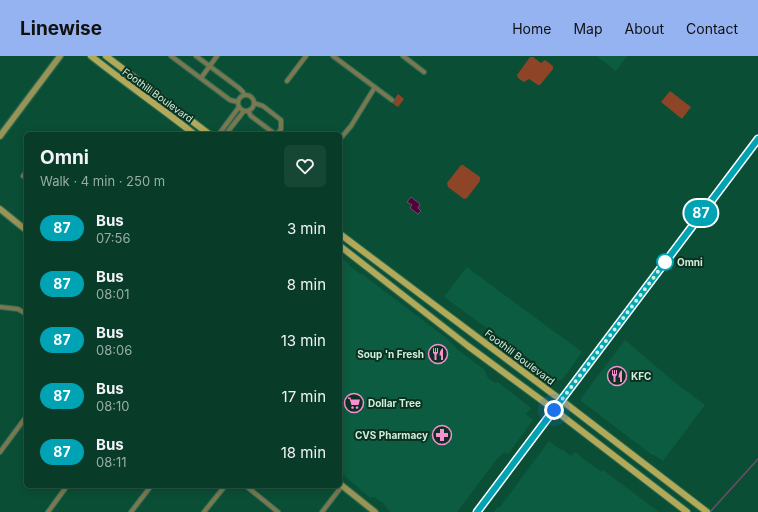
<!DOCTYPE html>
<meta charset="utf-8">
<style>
body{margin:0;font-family:Inter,sans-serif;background:#164634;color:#f1f3f6;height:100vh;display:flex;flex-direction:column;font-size:15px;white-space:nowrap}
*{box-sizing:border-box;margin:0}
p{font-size:13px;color:#98ada8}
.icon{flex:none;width:22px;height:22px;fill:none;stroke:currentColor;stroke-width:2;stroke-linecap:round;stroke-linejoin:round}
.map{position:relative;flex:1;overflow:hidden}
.side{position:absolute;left:24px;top:76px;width:318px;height:356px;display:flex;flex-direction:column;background:#083b28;border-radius:6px;box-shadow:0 2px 10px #0003,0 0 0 1px #295545}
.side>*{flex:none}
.badge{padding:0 8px;border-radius:13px;font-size:14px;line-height:26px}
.you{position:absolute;width:20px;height:20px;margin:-10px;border:3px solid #fff;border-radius:50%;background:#1a73e8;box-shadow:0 0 0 6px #1a73e833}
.map>.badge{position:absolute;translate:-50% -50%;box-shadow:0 0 0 2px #fff}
.round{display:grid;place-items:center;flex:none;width:42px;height:42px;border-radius:6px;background:#164634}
.summary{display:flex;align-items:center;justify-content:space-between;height:68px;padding:0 16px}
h1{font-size:19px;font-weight:700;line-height:30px}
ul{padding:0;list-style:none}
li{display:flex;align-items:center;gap:12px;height:56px;padding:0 16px}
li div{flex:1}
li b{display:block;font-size:15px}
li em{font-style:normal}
li .badge{min-width:44px;font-weight:700;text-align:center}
header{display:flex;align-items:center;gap:24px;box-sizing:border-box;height:56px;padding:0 20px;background:#95b2f1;color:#111}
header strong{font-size:19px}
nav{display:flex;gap:22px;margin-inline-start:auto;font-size:14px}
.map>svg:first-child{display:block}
.built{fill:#0b5c40}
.green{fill:#8e4527}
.water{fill:#4f033b;stroke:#744a6b}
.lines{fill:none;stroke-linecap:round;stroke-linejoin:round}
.stream{stroke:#744a6b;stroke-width:1.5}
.street-casing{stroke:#2d6c53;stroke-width:6}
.secondary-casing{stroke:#2d6c53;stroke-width:8}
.primary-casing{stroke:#2d6c53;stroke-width:8}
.street{stroke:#7b7751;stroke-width:4}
.secondary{stroke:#9a9356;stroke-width:5.5}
.primary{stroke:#b2a959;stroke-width:6}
.line-casing{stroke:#fff;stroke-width:9}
.line{stroke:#00a3b4;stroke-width:6}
.walk{stroke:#caf1dc;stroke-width:4;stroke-dasharray:0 7.2}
.stop-dot{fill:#fff;stroke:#00a3b4;stroke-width:2}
.labels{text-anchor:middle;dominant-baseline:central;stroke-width:4;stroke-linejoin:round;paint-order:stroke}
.street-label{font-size:10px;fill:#caf1dc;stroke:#0d3021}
.stop-label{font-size:10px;font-weight:bold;fill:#caf1dc;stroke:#0d3021;text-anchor:start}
.poi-label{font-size:10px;font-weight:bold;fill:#caf1dc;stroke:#0d3021;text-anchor:end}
</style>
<header>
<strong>Linewise</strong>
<nav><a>Home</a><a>Map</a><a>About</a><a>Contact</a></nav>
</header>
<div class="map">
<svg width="758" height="456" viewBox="0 0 758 456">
<rect width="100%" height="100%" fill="#0a4f35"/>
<path class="built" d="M597 0H627L616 15Z
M340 201 349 208V210L360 218H362L445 281 458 294 485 314 487 321 495 327 498 326 531 352 526 358 533 364 509 397 507 398 505 396 497 403 457 456H390L383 447 374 441 370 442 340 416Z
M466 212H468L582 296 562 324 555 325 532 307V305L444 241Z
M625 284 672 324 705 349 663 405 654 399H652L581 345V342Z
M549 385 561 394 562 393 566 396V398L567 397 571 400 575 396 601 416 603 414 659 456H494L497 451H500Z"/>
<path class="green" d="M530 1H533L541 7 545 4 553 10V13L540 29H538L529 23 524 26 518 22 517 19Z
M670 35 691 51 682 63 661 46Z
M398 38 404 43 398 51 392 47Z
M461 109H463L480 121V125L467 142 464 143 448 131 447 127Z"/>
<path class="water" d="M411 141 420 148 418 152 421 155 418 158 410 152 412 149 407 146Z"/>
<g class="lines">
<path class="stream" d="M710 456 758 403"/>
<defs>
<path id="street" d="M171 0 230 44 238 46
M196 0 239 32 243 36 244 39
M333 0 392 44
M403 0 424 16
M201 22 217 0
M287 25 306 0
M238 47a8 8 0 1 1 16 0a8 8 0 1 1-16 0Z
M254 47 263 50 281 64V73L277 78
M248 55 251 60 275 78
M219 78 239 51
M226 78 244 55
M340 83 351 70 375 31
M23 120 26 116
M0 251 18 253 26 258
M0 396 26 361
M246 430 278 456
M48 456 67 430
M131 456 151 430
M204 456 225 430
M322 456 342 430"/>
<path id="secondary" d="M0 80 60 0
M0 153 26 174
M340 428 375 456
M477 456 554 354"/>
<path id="primary" d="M91 0C125 27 160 51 194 78
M106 0 209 78
M340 178 561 344 707 456
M340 190 468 290 544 346 687 456
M554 354 758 83"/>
</defs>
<use href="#street" class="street-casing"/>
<use href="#secondary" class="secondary-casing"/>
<use href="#primary" class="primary-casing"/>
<use href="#street" class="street"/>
<use href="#secondary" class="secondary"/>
<use href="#primary" class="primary"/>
</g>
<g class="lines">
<defs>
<path id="line" d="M477 456 758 83"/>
</defs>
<use href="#line" class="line-casing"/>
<use href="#line" class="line"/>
<path class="walk" d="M554 354 666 205 665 206"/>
</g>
<defs>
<symbol id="restaurant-ring" viewBox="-11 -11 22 22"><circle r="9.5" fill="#0d3021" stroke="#f690d0" stroke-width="1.5"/><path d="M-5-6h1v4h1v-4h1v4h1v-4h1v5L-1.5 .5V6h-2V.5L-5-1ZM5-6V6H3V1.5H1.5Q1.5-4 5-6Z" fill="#f690d0"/></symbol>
<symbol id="supermarket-ring" viewBox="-11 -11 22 22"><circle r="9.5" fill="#0d3021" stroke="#f690d0" stroke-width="1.5"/><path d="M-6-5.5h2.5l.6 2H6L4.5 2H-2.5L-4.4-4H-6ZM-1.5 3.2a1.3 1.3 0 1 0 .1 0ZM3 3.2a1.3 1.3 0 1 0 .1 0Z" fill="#f690d0"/></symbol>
<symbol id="pharmacy-ring" viewBox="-11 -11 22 22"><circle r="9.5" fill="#0d3021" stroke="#f690d0" stroke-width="1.5"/><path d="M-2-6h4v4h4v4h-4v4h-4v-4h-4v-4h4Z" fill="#f690d0"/></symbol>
</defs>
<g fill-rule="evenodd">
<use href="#restaurant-ring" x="427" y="287" width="22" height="22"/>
<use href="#restaurant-ring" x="606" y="309" width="22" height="22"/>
<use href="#supermarket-ring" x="343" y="336" width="22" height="22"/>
<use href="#pharmacy-ring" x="431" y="368" width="22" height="22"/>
</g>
<circle class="stop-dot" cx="665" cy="206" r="8"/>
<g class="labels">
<g class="street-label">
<text transform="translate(158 39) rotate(36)">Foothill Boulevard</text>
<text transform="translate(520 301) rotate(37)">Foothill Boulevard</text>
</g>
<g class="stop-label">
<text x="677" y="206">Omni</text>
</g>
<g class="poi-label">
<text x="424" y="298">Soup 'n Fresh</text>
<text x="631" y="320" text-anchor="start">KFC</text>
<text x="368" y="347" text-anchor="start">Dollar Tree</text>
<text x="428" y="379">CVS Pharmacy</text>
</g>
</g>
</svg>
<div class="you" style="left:554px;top:354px"></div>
<b class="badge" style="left:701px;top:157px;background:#00a3b4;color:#fff">87</b>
<section class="side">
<div class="summary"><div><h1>Omni</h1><p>Walk · 4 min · 250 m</p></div><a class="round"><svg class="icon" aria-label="heart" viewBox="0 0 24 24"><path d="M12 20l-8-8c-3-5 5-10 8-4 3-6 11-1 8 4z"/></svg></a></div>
<ul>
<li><span class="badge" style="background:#00a3b4;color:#fff">87</span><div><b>Bus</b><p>07:56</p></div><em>3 min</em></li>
<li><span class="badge" style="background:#00a3b4;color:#fff">87</span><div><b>Bus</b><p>08:01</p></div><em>8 min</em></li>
<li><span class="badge" style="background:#00a3b4;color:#fff">87</span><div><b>Bus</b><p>08:06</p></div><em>13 min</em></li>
<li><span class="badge" style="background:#00a3b4;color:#fff">87</span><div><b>Bus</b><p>08:10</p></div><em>17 min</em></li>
<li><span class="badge" style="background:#00a3b4;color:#fff">87</span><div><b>Bus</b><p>08:11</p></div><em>18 min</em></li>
</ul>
</section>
</div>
